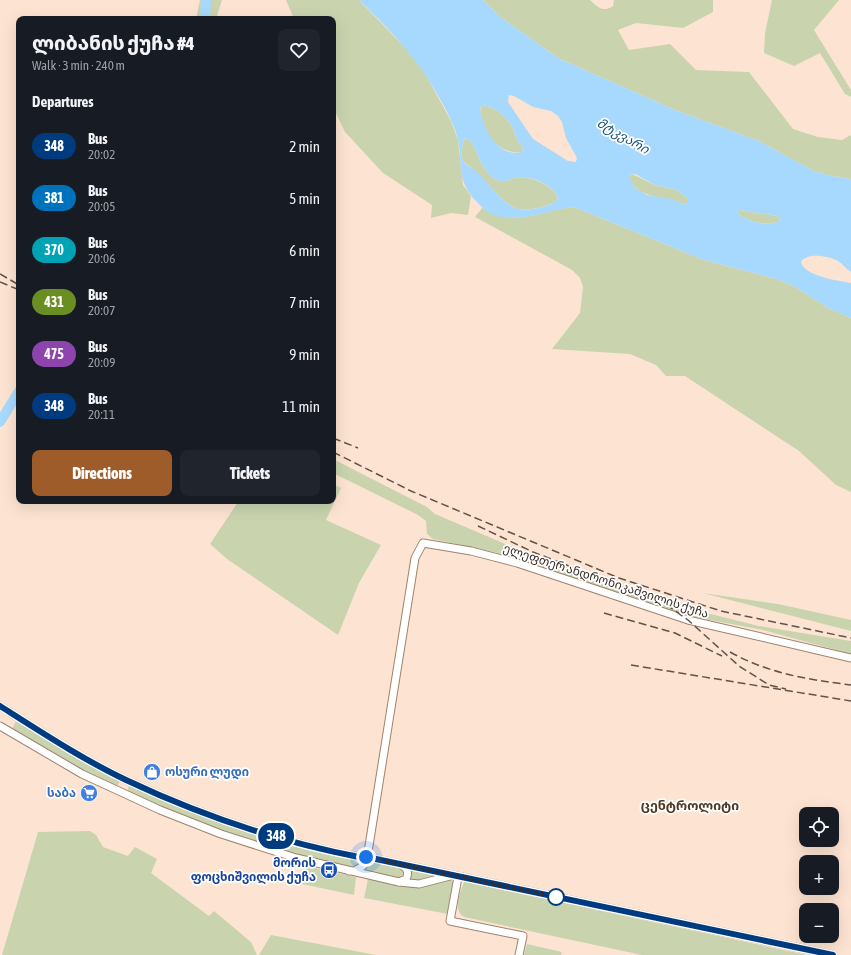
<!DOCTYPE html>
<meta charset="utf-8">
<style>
body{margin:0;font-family:"Asap Condensed","Noto Sans Georgian",sans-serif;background:#20242c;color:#f1f3f6;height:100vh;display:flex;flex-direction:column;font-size:15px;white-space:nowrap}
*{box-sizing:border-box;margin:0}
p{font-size:13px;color:#9ea1a6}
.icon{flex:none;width:22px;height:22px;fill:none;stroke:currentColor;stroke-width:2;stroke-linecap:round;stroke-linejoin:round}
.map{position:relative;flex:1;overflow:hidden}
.side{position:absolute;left:16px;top:16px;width:320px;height:488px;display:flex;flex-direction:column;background:#171b24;border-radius:8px;box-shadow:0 4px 16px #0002}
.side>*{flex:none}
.badge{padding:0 8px;border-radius:13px;font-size:14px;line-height:26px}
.buttons{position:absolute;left:799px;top:807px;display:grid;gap:8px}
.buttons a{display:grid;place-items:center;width:40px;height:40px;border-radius:8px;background:#171b24;box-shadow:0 4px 16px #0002;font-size:20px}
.you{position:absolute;width:20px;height:20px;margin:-10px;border:3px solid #fff;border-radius:50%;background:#1a73e8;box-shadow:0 0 0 6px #1a73e833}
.map>.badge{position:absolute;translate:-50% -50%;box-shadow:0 0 0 2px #fff}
h2{padding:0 16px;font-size:15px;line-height:36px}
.round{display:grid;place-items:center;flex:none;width:42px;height:42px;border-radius:8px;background:#20242c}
.summary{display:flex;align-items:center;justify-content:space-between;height:68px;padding:0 16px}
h1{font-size:19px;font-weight:800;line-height:30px}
.button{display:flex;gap:8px;margin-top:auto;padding:8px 16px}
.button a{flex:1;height:46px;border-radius:8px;background:#9f5c2b;color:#fff;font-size:16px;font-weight:800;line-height:46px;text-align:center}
.button a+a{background:#20242c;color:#f1f3f6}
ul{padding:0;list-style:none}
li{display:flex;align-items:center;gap:12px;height:52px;padding:0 16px}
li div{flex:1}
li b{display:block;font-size:15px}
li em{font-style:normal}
li .badge{min-width:44px;font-weight:700;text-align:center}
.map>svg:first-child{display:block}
.green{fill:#c9d4af}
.water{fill:#a7d9fe;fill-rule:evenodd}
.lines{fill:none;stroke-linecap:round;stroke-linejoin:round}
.river{stroke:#a7d9fe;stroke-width:10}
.secondary-casing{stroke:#9e836e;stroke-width:9}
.secondary{stroke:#fff;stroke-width:7}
.rail{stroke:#625349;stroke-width:1.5;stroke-dasharray:8 4;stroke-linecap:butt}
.line-casing{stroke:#fff;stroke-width:9}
.line{stroke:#003b80;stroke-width:6}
.walk{stroke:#392d25;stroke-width:4;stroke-dasharray:0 7.2}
.stop-dot{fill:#fff;stroke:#003b80;stroke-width:2}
.labels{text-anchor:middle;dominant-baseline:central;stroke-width:3.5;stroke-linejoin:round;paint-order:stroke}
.street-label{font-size:12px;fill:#392d25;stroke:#fff}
.shop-label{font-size:12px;font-weight:bold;fill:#366cbe;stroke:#fff;text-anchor:start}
.transit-label{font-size:12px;font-weight:bold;fill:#164399;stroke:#fff;text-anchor:end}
.water-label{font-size:13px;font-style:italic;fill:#1b5376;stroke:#fff}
.neighbourhood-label{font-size:13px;font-weight:bold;fill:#503825;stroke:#fff}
</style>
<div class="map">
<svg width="851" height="955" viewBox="0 0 851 955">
<rect width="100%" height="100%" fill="#fde4d2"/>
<path class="green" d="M200 0H222L216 19H196Z
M286 0H359L414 57 428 79 451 121 458 140 463 185 471 196 468 215 451 213 431 218 432 205 383 173 345 132 333 107V19H294Z
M483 0H590C598 7 602 13 613 6L614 0H713V12L683 28 636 23 618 30 629 50 670 44 696 70 749 72 793 129 818 137 842 140 851 135V179L832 176 814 171 759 141 675 110 558 58 499 16Z
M772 0H839L814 30 851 90V97L845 94 820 53 794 66 764 53 765 33Z
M482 105C492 105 506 116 511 125 516 133 515 140 523 147L522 152C514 154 503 150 496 144 488 138 476 114 482 105Z
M467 138C476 141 480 176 500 181 505 182 510 179 515 178 530 175 553 185 558 198 554 207 523 212 515 208 502 203 487 181 476 172 473 168 467 165 464 162 460 156 462 147 464 140Z
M632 174 655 185 677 190 688 199V203L684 204C668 198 632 197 629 177Z
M574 207 704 260 776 279 794 286 828 308 851 318V492L836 485 799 451 685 376H666L656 365 630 354 552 349 580 313 583 287 580 278 572 270 552 259 475 217 482 208C520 229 537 210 574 207Z
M740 210 777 216 781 219C772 229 744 221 737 212Z
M333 459 427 507 435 514 531 555 642 597 759 626 851 641V654L763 630 694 617 656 607 512 556 433 539 427 534 426 521 418 515 333 473Z
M333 484 341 488 326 520 381 545 359 583 338 635 227 559 210 544 238 502 237 501H333Z
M703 593 778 604 851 620V631Z
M16 721 119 779 120 781 117 787 62 759 12 729Z
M129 785 193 810 351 859 357 863H363L357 867H353L310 858 230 835 127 793Z
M90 831 96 835 103 847 128 856 135 847 157 859 151 873 209 916 214 911 251 942 257 955H2L38 832Z
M370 860 400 866 403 871V874L397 879 361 872 365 869Z
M306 866 356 877 354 895 302 884Z
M410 868 447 875 418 881 406 880Z
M368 879 411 887 446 879 452 880 454 883 448 914 364 898Z
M464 882 807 955H642L464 917C452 909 460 894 464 882Z
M271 935 376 955H259Z
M527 944 562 952 561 955H524Z"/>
<path class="water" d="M359 0H483L499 16 558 58 675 110 759 141 814 171 832 176 851 179V272C846 269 843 264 838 261 829 256 807 252 801 262 804 276 839 281 851 283V318L828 308 794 286 776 279 704 260 574 207C548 209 524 223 497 216 489 214 482 208 477 202 456 181 463 166 458 140 455 127 448 113 441 101 418 59 394 34 359 0ZM509 95 514 96 533 107 551 111 558 116 562 122 566 138 577 158 576 162 568 161 533 139 508 102ZM482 105C492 105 506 116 511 125 516 133 515 140 523 147L522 152C503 157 489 139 484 123 482 117 478 111 482 105ZM466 138C476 140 480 176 500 181 505 182 510 179 515 178 530 175 553 184 558 198 554 207 524 212 515 208 502 203 488 182 477 172 473 168 467 166 464 162 460 156 462 147 464 140ZM635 174 655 185 677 190 688 199V203L684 204 671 199 647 195 635 188 630 179V175ZM740 210 777 216 781 219C772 229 744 221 737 212Z"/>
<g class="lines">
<path class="river" d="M205 19 206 0
M0 422 19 391"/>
<defs>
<path id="secondary" d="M0 706C41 732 82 759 126 780 198 814 280 842 359 857 364 858 370 858 376 859L833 955
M0 726 82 774 160 810 221 834 296 858 399 882 419 884 450 876
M349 871H354L363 866 368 852 415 558 423 543 471 551 517 563 688 620 851 658
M458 877 450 921 523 936 519 955
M399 882 406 879C409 873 408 869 402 865"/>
</defs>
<use href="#secondary" class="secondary-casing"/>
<use href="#secondary" class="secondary"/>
<path class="rail" d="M0 274 19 285
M0 282 17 289
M333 438 358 448
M333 452 411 491 619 578 721 611 851 638
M478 526 533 552 664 603 688 620 739 666 769 685 786 689
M604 613 675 633 722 656
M730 652C770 674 806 679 851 685
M631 665 851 701"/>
</g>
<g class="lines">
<defs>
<path id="line" d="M0 706C41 732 82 759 126 780 198 814 280 842 359 857 364 858 370 858 376 859L833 955"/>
</defs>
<use href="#line" class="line-casing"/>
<use href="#line" class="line"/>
<path class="walk" d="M366 857 556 897"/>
</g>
<defs>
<symbol id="shop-disc" viewBox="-11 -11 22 22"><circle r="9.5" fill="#3f7fe0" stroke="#fff"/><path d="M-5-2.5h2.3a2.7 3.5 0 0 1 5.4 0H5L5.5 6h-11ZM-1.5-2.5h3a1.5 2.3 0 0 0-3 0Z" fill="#fff"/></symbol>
<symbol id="supermarket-disc" viewBox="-11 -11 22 22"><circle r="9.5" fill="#3f7fe0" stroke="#fff"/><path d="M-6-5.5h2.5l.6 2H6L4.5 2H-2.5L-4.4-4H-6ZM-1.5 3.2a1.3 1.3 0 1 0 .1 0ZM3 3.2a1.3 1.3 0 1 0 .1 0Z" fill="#fff"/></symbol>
<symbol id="bus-disc" viewBox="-11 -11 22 22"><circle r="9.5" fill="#1a4fb4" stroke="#fff"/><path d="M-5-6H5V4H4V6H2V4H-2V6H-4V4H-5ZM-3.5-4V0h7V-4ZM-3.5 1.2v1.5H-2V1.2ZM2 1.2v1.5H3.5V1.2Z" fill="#fff"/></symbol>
</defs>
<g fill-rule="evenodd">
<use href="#shop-disc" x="142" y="762" width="20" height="20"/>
<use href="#supermarket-disc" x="79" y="783" width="20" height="20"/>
<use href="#bus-disc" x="319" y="860" width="20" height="20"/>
</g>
<circle class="stop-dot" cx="556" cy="897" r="8"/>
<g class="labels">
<g class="street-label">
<text transform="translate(606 581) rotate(18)">ელეფთერ ანდრონიკაშვილის ქუჩა</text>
</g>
<g class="shop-label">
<text x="165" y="772">ოსური ლუდი</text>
<text x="76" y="793" text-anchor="end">საბა</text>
</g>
<g class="transit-label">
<text x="316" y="863">მორის<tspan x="316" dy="14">ფოცხიშვილის ქუჩა</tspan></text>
</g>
<g class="water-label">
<text transform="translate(623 136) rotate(30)">მტკვარი</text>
</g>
<g class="neighbourhood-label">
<text x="690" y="805">ცენტროლიტი</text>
</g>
</g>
</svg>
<div class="buttons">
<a><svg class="icon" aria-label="locate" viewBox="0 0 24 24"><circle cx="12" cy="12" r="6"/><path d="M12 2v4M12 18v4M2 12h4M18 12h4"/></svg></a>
<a>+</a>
<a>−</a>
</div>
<div class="you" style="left:366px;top:857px"></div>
<b class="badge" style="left:276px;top:836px;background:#003b80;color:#fff">348</b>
<section class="side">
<div class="summary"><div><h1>ლიბანის ქუჩა #4</h1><p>Walk · 3 min · 240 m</p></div><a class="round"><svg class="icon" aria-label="heart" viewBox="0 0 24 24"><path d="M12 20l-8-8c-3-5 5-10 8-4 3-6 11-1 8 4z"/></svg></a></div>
<h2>Departures</h2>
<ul>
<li><span class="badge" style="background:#003b80;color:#fff">348</span><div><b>Bus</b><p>20:02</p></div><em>2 min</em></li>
<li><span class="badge" style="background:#0072bc;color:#fff">381</span><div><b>Bus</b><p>20:05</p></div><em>5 min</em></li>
<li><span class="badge" style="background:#00a3b4;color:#fff">370</span><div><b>Bus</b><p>20:06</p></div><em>6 min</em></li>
<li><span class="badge" style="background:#6b8e23;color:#fff">431</span><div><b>Bus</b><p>20:07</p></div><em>7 min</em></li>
<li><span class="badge" style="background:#8e44ad;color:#fff">475</span><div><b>Bus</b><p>20:09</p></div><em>9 min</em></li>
<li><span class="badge" style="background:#003b80;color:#fff">348</span><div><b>Bus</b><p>20:11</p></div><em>11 min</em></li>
</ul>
<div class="button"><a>Directions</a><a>Tickets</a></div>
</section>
</div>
